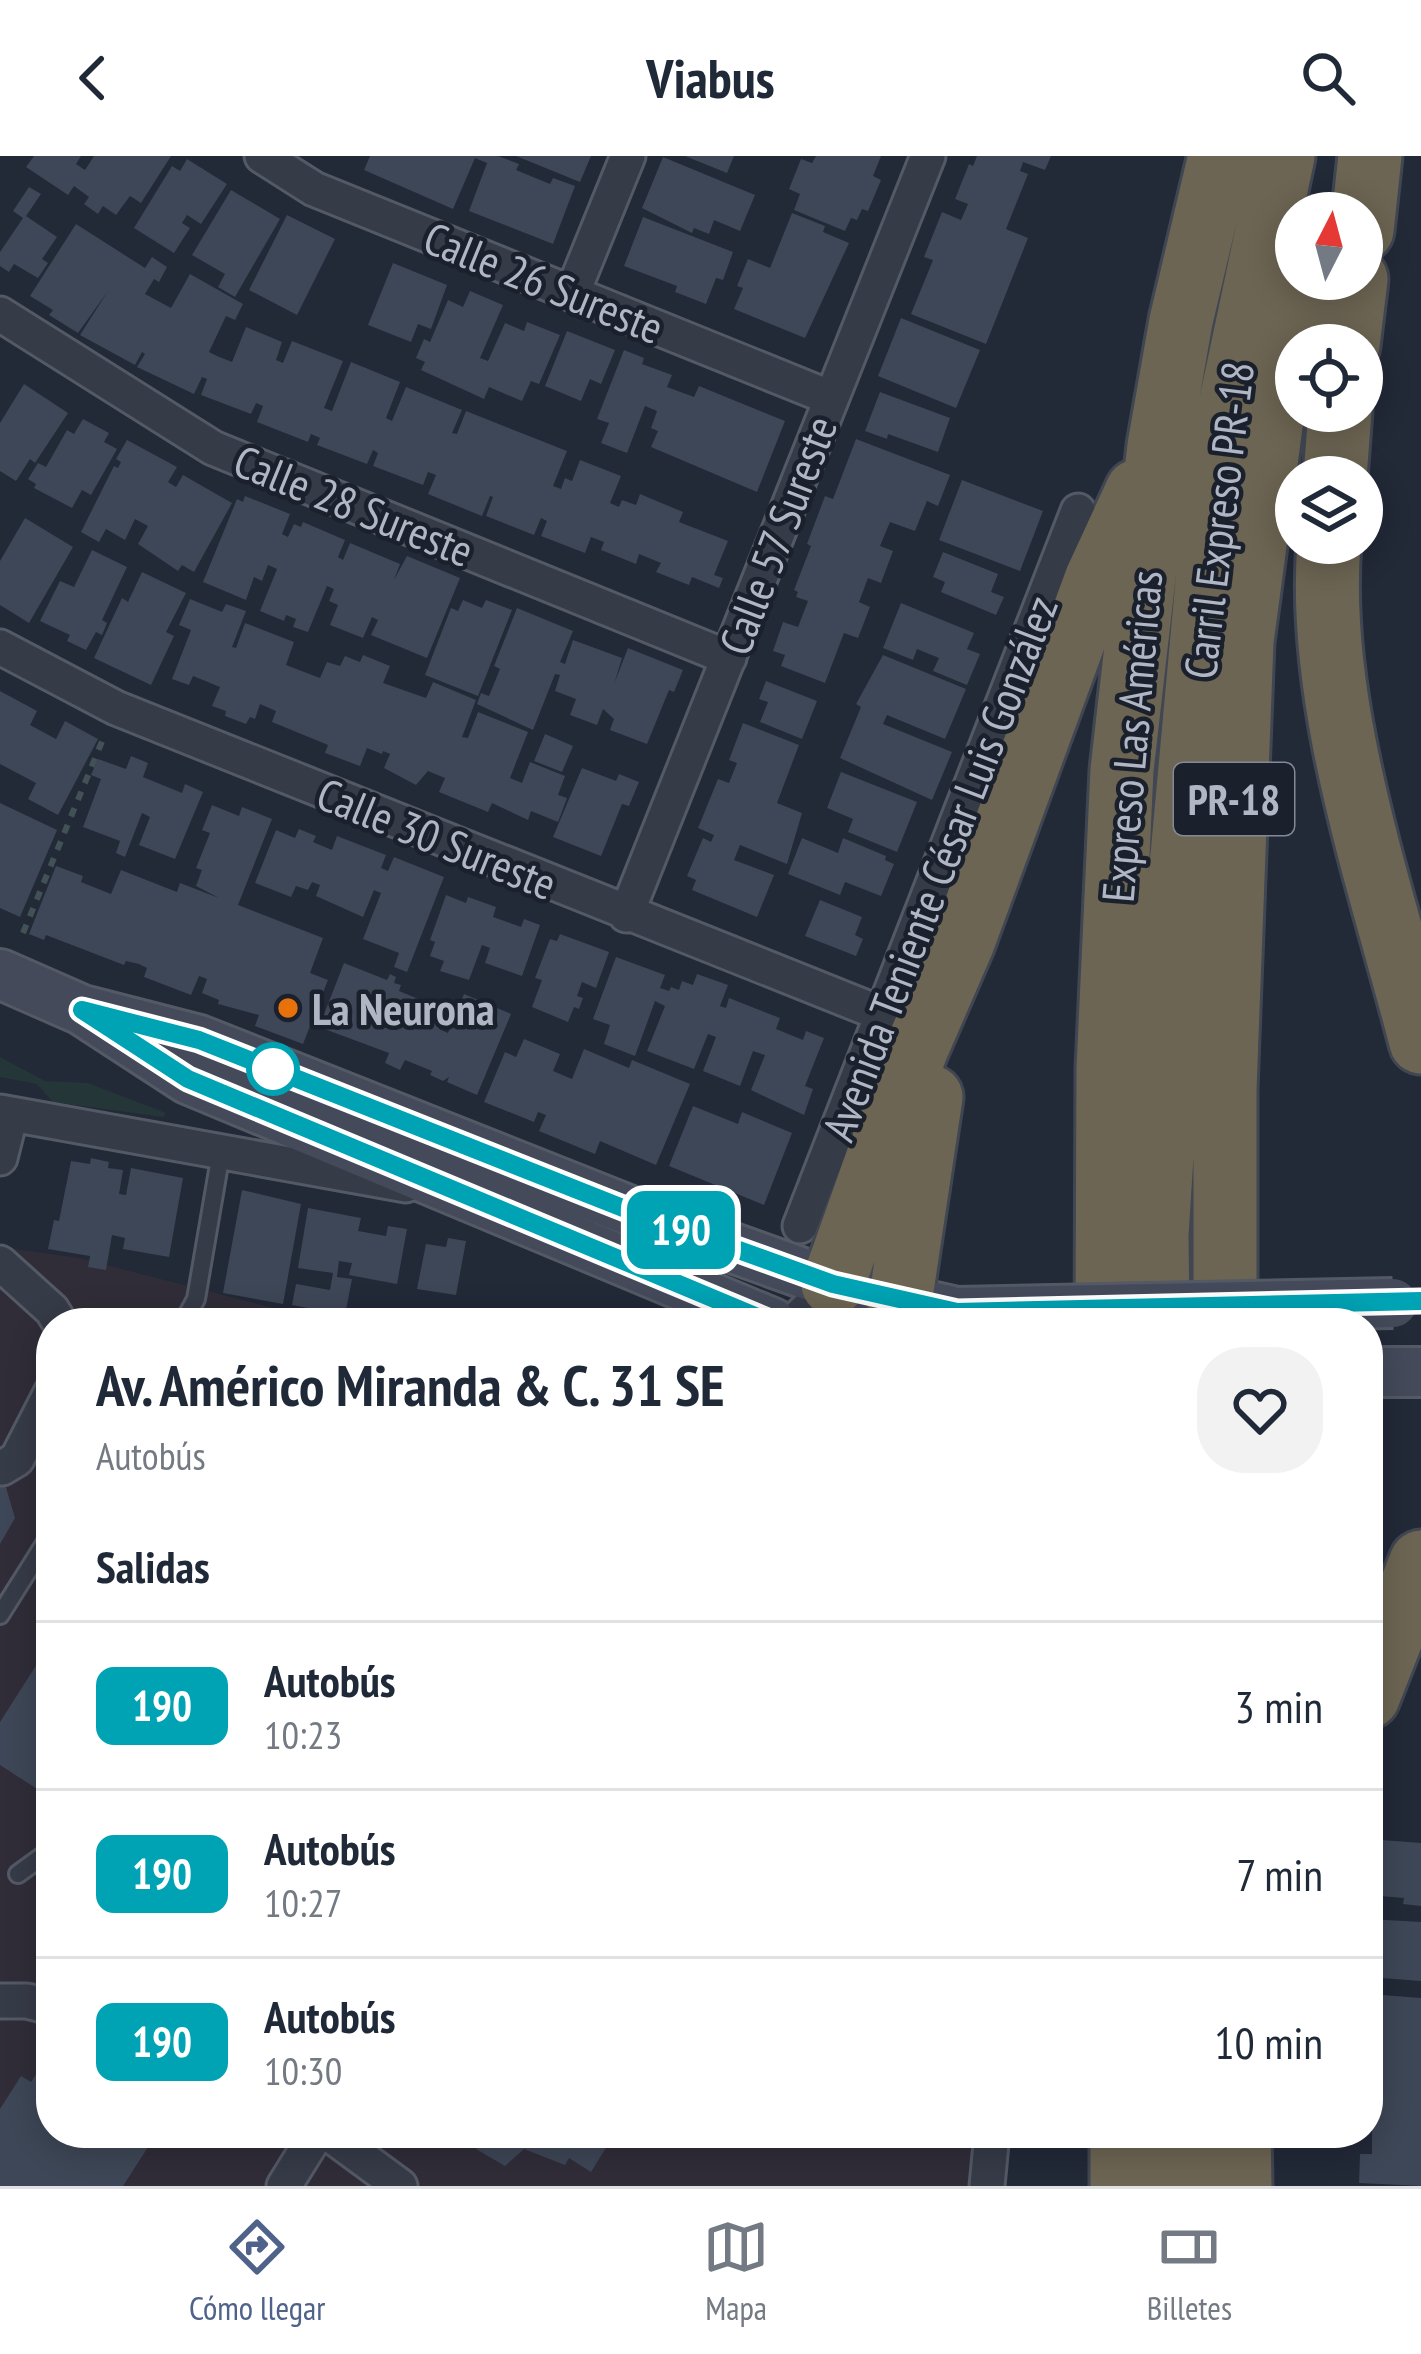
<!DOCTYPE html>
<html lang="es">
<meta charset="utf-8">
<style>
body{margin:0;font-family:"PT Sans Narrow",sans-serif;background:#f2f2f3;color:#1f2937;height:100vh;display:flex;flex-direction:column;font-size:45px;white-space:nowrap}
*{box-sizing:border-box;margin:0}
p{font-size:39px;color:#747a83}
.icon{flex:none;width:66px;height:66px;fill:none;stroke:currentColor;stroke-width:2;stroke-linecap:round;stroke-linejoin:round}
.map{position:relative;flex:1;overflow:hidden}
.sheet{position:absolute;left:36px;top:1152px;width:1347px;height:840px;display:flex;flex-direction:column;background:#fff;border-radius:48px;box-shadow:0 6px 30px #0003}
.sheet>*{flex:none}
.badge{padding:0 24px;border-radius:18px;font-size:42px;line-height:78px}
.needle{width:78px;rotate:6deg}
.buttons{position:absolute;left:1275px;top:36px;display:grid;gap:24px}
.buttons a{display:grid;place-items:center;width:108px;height:108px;border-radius:50%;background:#fff;box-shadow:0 6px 30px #0003;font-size:60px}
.map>.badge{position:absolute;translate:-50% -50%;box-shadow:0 0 0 6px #fff}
h2{padding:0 60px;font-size:45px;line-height:108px}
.round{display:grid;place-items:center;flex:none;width:126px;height:126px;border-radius:48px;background:#f2f2f3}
.overview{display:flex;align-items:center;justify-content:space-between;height:204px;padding:0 60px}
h1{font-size:57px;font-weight:700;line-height:90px}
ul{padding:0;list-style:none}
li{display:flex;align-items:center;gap:36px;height:168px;padding:0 60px;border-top:3px solid #e0e1e3}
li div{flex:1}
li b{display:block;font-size:45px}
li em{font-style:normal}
li .badge{min-width:132px;font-weight:700;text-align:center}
header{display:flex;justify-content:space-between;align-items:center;height:156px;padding:0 60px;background:#fff;font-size:54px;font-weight:700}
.menu{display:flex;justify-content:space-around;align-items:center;height:168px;border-top:3px solid #e0e1e3;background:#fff;font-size:33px;color:#747a83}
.menu a{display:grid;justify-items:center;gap:6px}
.menu .current{color:#4f628a}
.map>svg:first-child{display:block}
.medical{fill:#302d39}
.green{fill:#253639}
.building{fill:#3e4757}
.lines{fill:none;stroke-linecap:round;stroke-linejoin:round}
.lane-casing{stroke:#535965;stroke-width:22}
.street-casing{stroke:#535965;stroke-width:39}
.secondary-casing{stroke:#535965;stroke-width:54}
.highway-casing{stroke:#404652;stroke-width:69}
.path{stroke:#425156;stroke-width:6;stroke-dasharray:9 9;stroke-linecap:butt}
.lane{stroke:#363b48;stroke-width:16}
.street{stroke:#363b48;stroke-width:33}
.secondary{stroke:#444a5a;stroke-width:48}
.highway{stroke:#6d6553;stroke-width:63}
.secondary-bridge-casing{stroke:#535965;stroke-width:54;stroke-linecap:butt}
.secondary-bridge{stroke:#444a5a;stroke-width:48}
.line-casing{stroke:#fff;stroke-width:27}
.line{stroke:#00a3b4;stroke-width:18}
.food-dot{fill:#e8710a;stroke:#1b212c;stroke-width:4.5}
.stop-dot{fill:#fff;stroke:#00a3b4;stroke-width:6}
.labels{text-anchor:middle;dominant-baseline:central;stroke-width:9;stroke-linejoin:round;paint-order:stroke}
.shield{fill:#1b212c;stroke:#838996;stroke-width:3}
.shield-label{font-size:42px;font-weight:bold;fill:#b0b6c4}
.street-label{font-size:45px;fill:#b0b6c4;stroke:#1b212c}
.poi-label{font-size:45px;font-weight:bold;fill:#b0b6c4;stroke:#1b212c;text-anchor:start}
</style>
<header><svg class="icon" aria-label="back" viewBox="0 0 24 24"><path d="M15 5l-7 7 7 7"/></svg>Viabus<svg class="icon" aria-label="search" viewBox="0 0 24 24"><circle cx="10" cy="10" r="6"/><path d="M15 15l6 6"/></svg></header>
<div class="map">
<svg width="1421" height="2030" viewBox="0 0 1421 2030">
<rect width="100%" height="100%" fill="#222937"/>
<path class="medical" d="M0 1091 79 1102 332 1167H51V1977H979L973 2030H0Z"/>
<path class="green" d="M0 901 45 925 88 927 166 957 163 961 53 946 37 928 0 921Z"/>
<path class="building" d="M34 0H81L76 8 85 14 94 0H171L141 47 130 40 116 59 103 50 98 58 84 48 89 41 74 30 68 39 26 11Z
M370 0H498L519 8 516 14 550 28 553 22 575 30 553 88 469 55 487 7 475 2 453 53 364 14Z
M516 0H591L580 26Z
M685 0H734L727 17Z
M816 0H881L873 20 881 24 868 55 862 53 857 64 851 62 845 75 794 54 800 38 789 33 801 3 812 7Z
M977 0H1051L1045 14 1023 6 1020 15 1028 18 1006 73 1028 82 986 188 911 158 933 104 924 101 942 56 961 64 968 48 955 43 969 8 973 10Z
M663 1 755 39 740 75 714 64 709 78 694 72 692 77 642 52Z
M187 3 227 28 201 68 187 59 182 67 190 72 174 97 134 72 172 10 180 15Z
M29 31 41 38 26 60 57 81 42 103 48 107 38 122 14 108 9 116 0 110V96L23 62 13 55Z
M231 34 280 63 235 141 218 131 225 118 192 99Z
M792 57 825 70 823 76 849 87 805 182 734 153 743 132 737 130 748 103 770 112Z
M287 59 335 83 297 159 249 134Z
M643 61 733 96 723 124 716 122 706 148 675 136 677 130 624 110Z
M76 68 145 112 152 101 167 111 159 126 154 123 145 138 171 152 190 118 243 148 235 164 226 160 209 196 217 200 232 206 246 171 282 186 276 204 283 207 292 185 343 205 324 252 332 255 351 206 400 226 386 262 392 265 406 231 462 254 452 277 457 278 466 255 567 295 553 330 561 333 565 322 572 325 580 304 621 320 610 347 619 351 622 344 636 349 640 338 683 356 679 366 728 385 714 419 723 422 719 432 692 421 689 429 656 416 661 407 639 398 636 408 601 394 604 386 591 381 585 397 541 380 547 365 541 362 534 379 486 360 493 341 490 340 482 360 428 338 436 319 428 316 423 329 373 310 378 297 373 294 367 308 317 289 320 282 311 278 308 286 257 266 263 250 256 247 251 258 201 239 207 223 202 221 194 238 137 211 145 198 142 196 135 209 80 179 108 135 78 177 49 159 53 154 30 140Z
M393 107 447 129 431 173 418 168 411 186 368 169Z
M470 135 503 149 480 202 488 205 505 167 524 175 527 166 560 179 539 228 531 225 522 245 489 231 484 243 421 214 425 206 416 202 424 183 430 186 448 144 463 151Z
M901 162 980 194 956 252 878 220Z
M567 175 615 194 601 228 590 223 581 245 545 230Z
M624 194 644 202 642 208 672 219 667 231 694 241 699 230 785 265 757 336 651 291 658 275 651 272 657 255 645 250 627 297 601 287 609 267 597 263Z
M24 228 68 257 35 307 30 303 16 325 0 315V267Z
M880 236 950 262 938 296 888 278 887 283 865 275Z
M83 263 109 277 104 286 117 293 91 339 82 334 72 352 34 332 36 328 28 323 38 307 46 311 67 274 74 278Z
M856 283 950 319 938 350 927 345 915 375 890 366 880 390 893 395 881 427 868 422 859 446 870 451 858 482 844 477 825 527 781 510 785 499 773 495 783 466 798 471 808 445 796 441 798 436 794 434 811 390 807 388 825 340 833 343Z
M127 284 177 311 168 326 176 331 183 319 232 347 194 416 182 409 178 415 138 388 148 370 135 363 125 384 106 373 99 386 81 376 114 310 118 312 121 306 116 303Z
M962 324 1043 355 1020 415 939 384Z
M245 340 290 358 282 378 288 381 294 368 301 371 303 366 345 384 338 401 343 404 350 387 400 408 394 424 407 400 460 422 427 502 371 479 378 464 372 461 363 482 330 469 338 449 329 445 334 433 327 430 308 476 293 471 296 463 286 459 284 465 260 455 277 413 268 409 262 425 254 421 246 444 203 426 237 343 243 346Z
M25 362 73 391 29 467 0 449V405Z
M92 394 127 411 102 464 107 467 102 479 96 476 86 494 67 485 70 479 40 465 60 425 74 431Z
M943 396 998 418 991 436 1004 441 996 459 941 436 945 426 933 421Z
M142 416 186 437 166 476 174 480 151 529 94 502 122 442 128 446Z
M190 443 222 456 226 448 246 455 232 491 236 492 245 467 294 486 286 509 320 522 327 506 340 510 345 500 360 506 363 499 390 510 383 527 426 542 433 526 476 544 462 581 468 582 478 556 528 576 510 622 522 627 530 606 565 620 558 639 567 642 558 666 531 655 528 664 492 647 488 656 439 636 445 622 428 615 416 629 384 612 390 598 383 595 382 598 367 592 360 610 325 597 328 589 272 566 276 555 260 548 255 563 250 561 246 568 225 560 226 555 212 550 220 531 193 520 189 529 172 523 191 474 179 469Z
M463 444 482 452 486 444 512 454 478 540 425 519 451 452 458 455Z
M901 447 974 477 967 493 980 498 967 529 933 515 939 502 917 493 913 504 883 492Z
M517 452 573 475 560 506 565 508 573 484 622 502 614 528 628 492 683 514 674 536 669 534 647 588 610 574 614 563 603 553 597 569 570 559 576 543 555 535 560 519 555 518 533 574 477 548 481 537 489 540 500 513 494 510Z
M883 499 966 533 945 583 887 559 883 568 952 596 932 644 840 602 861 551 856 548Z
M766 525 817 545 802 583 760 566 768 546 759 543Z
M0 535 37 555 30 569 56 583 65 565 98 583 58 659 28 643 36 627 0 608Z
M743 567 799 589 777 647 802 657 787 708 740 689 734 704 774 719 757 761 692 734 696 724 687 720 703 682 711 686 714 679 698 672 718 623 729 627 737 607 729 604Z
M545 578 573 590 562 616 534 605Z
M131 600 148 607 143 621 182 637 185 628 203 636 175 703 139 689 150 661 142 657 125 701 116 697 120 685 83 671 101 623 91 619 98 603 126 613Z
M582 612 616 625 619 618 639 626 629 650 622 648 601 700 553 681Z
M841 616 917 646 897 696 848 676 853 663 827 652Z
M0 647 57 674 20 761 0 752Z
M212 649 239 660 242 651 272 663 238 749 323 782 310 817 328 824 303 888 255 870 259 859 218 848 219 844 202 837 207 823 199 820 191 839 144 821 147 812 139 808 126 805 124 809 46 779 44 784 29 778 56 710 83 720 81 726 111 738 121 714 177 736 180 727 219 742 196 730 202 714 196 712 210 677 202 674Z
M299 673 316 680 313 686 332 694 337 680 386 699 381 712 388 715 394 701 444 721 407 816 394 811 399 797 363 783 381 737 374 734 363 761 316 740 320 729 312 726 308 734 296 730 291 741 255 727 276 674 295 682Z
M802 682 838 697 843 682 886 700 885 704 894 708 881 740 845 726 840 739 788 718Z
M446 739 466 747 468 741 496 751 493 761 521 771 524 763 540 769 522 820 485 807 490 792 482 789 469 824 440 815 444 805 430 800 435 786 430 784Z
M820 744 862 761 855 779 863 783 856 800 805 780Z
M560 778 609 796 596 832 582 826 577 840 583 842 579 853 574 851 568 866 532 851 542 824 535 822 550 783 557 785Z
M616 801 665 819 660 832 669 835 671 831 679 834 682 825 693 829 697 818 728 829 720 850 726 852 729 842 780 862 776 873 803 884 806 875 824 882 805 930 813 933 804 959 751 934 765 899 753 895 740 930 703 915 716 881 708 878 694 913 647 895 665 850 655 845 635 900 604 888 610 869 593 863Z
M344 807 387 824 390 818 396 821 394 827 401 829 399 835 446 854 439 873 448 877 464 838 511 858 477 939 447 926 449 921 443 925 430 919 432 915 405 904 400 914 385 907 389 897 319 871Z
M524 883 560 898 553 915 572 923 584 893 629 912 632 904 690 928 656 1009 600 985 595 998 539 975 546 959 538 956 534 966 484 946 505 896 516 901Z
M693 950 738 968 742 956 792 977 764 1049 669 1010Z
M91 1002 109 1006 108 1012 123 1014 119 1038 126 1039 131 1012 183 1022 169 1101 123 1093 125 1082 112 1079 106 1114 88 1111 90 1100 48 1093 54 1064 59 1065 71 1005 90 1008Z
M242 1034 301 1048 283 1148 223 1137Z
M308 1052 361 1062 358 1075 386 1080 388 1070 407 1073 397 1128 349 1119 352 1107 339 1105 337 1121 352 1123 345 1159 292 1149 296 1128 330 1134 333 1117 298 1112Z
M448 1082 466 1085 456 1139 417 1133 426 1088 446 1091Z
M0 1311 15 1362 0 1388Z
M51 1486V1642L0 1609V1566Z
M1368 1683 1421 1687V1750L1403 1748 1404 1742 1368 1739Z
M1368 1763 1421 1766V1825L1368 1821Z
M1368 1830 1382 1831V1839L1421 1842V2030L1359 2027 1360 1998H1372V1973L1368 1972Z
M51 1895V1977H157L123 2030H0V1953L21 1920 31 1926Z
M475 1977H615L591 2016 569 2002 565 2009 524 1993 505 2010 476 1993 481 1985Z"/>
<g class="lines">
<defs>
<path id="lane" d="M183 1167 196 1143 221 997
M0 1459 51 1378
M18 1718 51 1694"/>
<path id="street" d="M262 0 314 33 831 242
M572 138 628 0
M0 158 213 292 729 502
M0 491 116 552 882 858
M626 759 928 0
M0 956 406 1029
M0 1002 11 958
M800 1070 1078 355
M0 1107 52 1154 60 1167
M793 1167 833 1128
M2 1312 17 1303 51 1237
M0 1845H27L51 1851
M328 1977 400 2030
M284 2030 317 1977
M987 2030 992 1977"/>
<path id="secondary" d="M0 818 82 854 188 923 772 1167
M82 854 199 884 633 1056 833 1128 957 1156
M1368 1216H1421"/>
<path id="highway" d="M1362 74 1370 0
M1348 189 1356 123
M1335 321 1340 255
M1329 387C1316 548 1381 730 1421 886
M833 1128 916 894 963 786 1096 424 1137 335
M897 1167 931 941
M1107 1167 1108 912 1122 614 1159 290 1181 165 1220 0
M1158 1167 1157 1079 1179 732 1218 306 1283 0
M1225 1167V933L1242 485 1273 255 1301 123
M1368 1541 1421 1406
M1122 1977V2030
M1184 1977V2030
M1239 1977 1240 2030"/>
</defs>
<use href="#lane" class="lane-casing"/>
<use href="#street" class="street-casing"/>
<use href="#secondary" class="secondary-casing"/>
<use href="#highway" class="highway-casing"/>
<path class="path" d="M23 777 103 583"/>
<use href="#lane" class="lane"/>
<use href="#street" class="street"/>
<use href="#secondary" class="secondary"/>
<use href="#highway" class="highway"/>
<defs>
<path id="secondary-bridge" d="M957 1156 1393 1147"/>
</defs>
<use href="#secondary-bridge" class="secondary-bridge-casing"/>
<use href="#secondary-bridge" class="secondary-bridge"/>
</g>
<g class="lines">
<defs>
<path id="line" d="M772 1167 188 923 82 854 199 884 633 1056 833 1128 957 1156 1421 1145"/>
</defs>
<use href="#line" class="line-casing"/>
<use href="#line" class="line"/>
</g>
<circle class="food-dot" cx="288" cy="852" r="12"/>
<circle class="stop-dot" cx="273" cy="913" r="24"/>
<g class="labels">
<rect class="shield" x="1174" y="607" width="120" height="72" rx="9"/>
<g class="shield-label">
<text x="1234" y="643">PR-18</text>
</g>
<g class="street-label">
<text transform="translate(544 126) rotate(22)">Calle 26 Sureste</text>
<text transform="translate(354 349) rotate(22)">Calle 28 Sureste</text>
<text transform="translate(1218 364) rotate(-83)">Carril Expreso PR-18</text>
<text transform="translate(777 379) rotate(-69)">Calle 57 Sureste</text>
<text transform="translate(1131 580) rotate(-85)">Expreso Las Américas</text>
<text transform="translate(437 682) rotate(22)">Calle 30 Sureste</text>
<text transform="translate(939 712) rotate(-69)">Avenida Teniente César Luis González</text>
</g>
<g class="poi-label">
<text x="312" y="852">La Neurona</text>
</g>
</g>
</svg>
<div class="buttons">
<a><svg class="needle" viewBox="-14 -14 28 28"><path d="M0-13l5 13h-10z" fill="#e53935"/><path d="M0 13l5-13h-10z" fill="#747a83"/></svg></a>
<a><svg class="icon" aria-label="locate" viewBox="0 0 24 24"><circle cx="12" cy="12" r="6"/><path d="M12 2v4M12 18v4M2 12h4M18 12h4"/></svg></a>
<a><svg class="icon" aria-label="layers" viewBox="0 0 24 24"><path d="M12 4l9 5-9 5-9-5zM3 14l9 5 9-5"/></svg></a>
</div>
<b class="badge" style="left:681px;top:1074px;background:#00a3b4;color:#fff">190</b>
<section class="sheet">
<div class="overview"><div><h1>Av. Américo Miranda &amp; C. 31 SE</h1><p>Autobús</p></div><a class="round"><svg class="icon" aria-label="heart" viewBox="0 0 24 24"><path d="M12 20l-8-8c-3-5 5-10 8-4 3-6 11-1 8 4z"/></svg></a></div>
<h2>Salidas</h2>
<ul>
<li><span class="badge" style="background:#00a3b4;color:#fff">190</span><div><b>Autobús</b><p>10:23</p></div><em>3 min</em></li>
<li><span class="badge" style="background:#00a3b4;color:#fff">190</span><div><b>Autobús</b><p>10:27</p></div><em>7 min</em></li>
<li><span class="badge" style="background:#00a3b4;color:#fff">190</span><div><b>Autobús</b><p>10:30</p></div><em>10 min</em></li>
</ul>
</section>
</div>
<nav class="menu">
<a class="current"><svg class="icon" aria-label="directions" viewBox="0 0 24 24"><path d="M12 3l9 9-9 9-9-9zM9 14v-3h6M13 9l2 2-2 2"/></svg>Cómo llegar</a>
<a><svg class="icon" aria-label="map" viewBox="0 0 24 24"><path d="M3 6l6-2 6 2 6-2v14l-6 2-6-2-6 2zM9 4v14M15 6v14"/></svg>Mapa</a>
<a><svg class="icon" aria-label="tickets" viewBox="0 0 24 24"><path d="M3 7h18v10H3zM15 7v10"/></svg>Billetes</a>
</nav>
